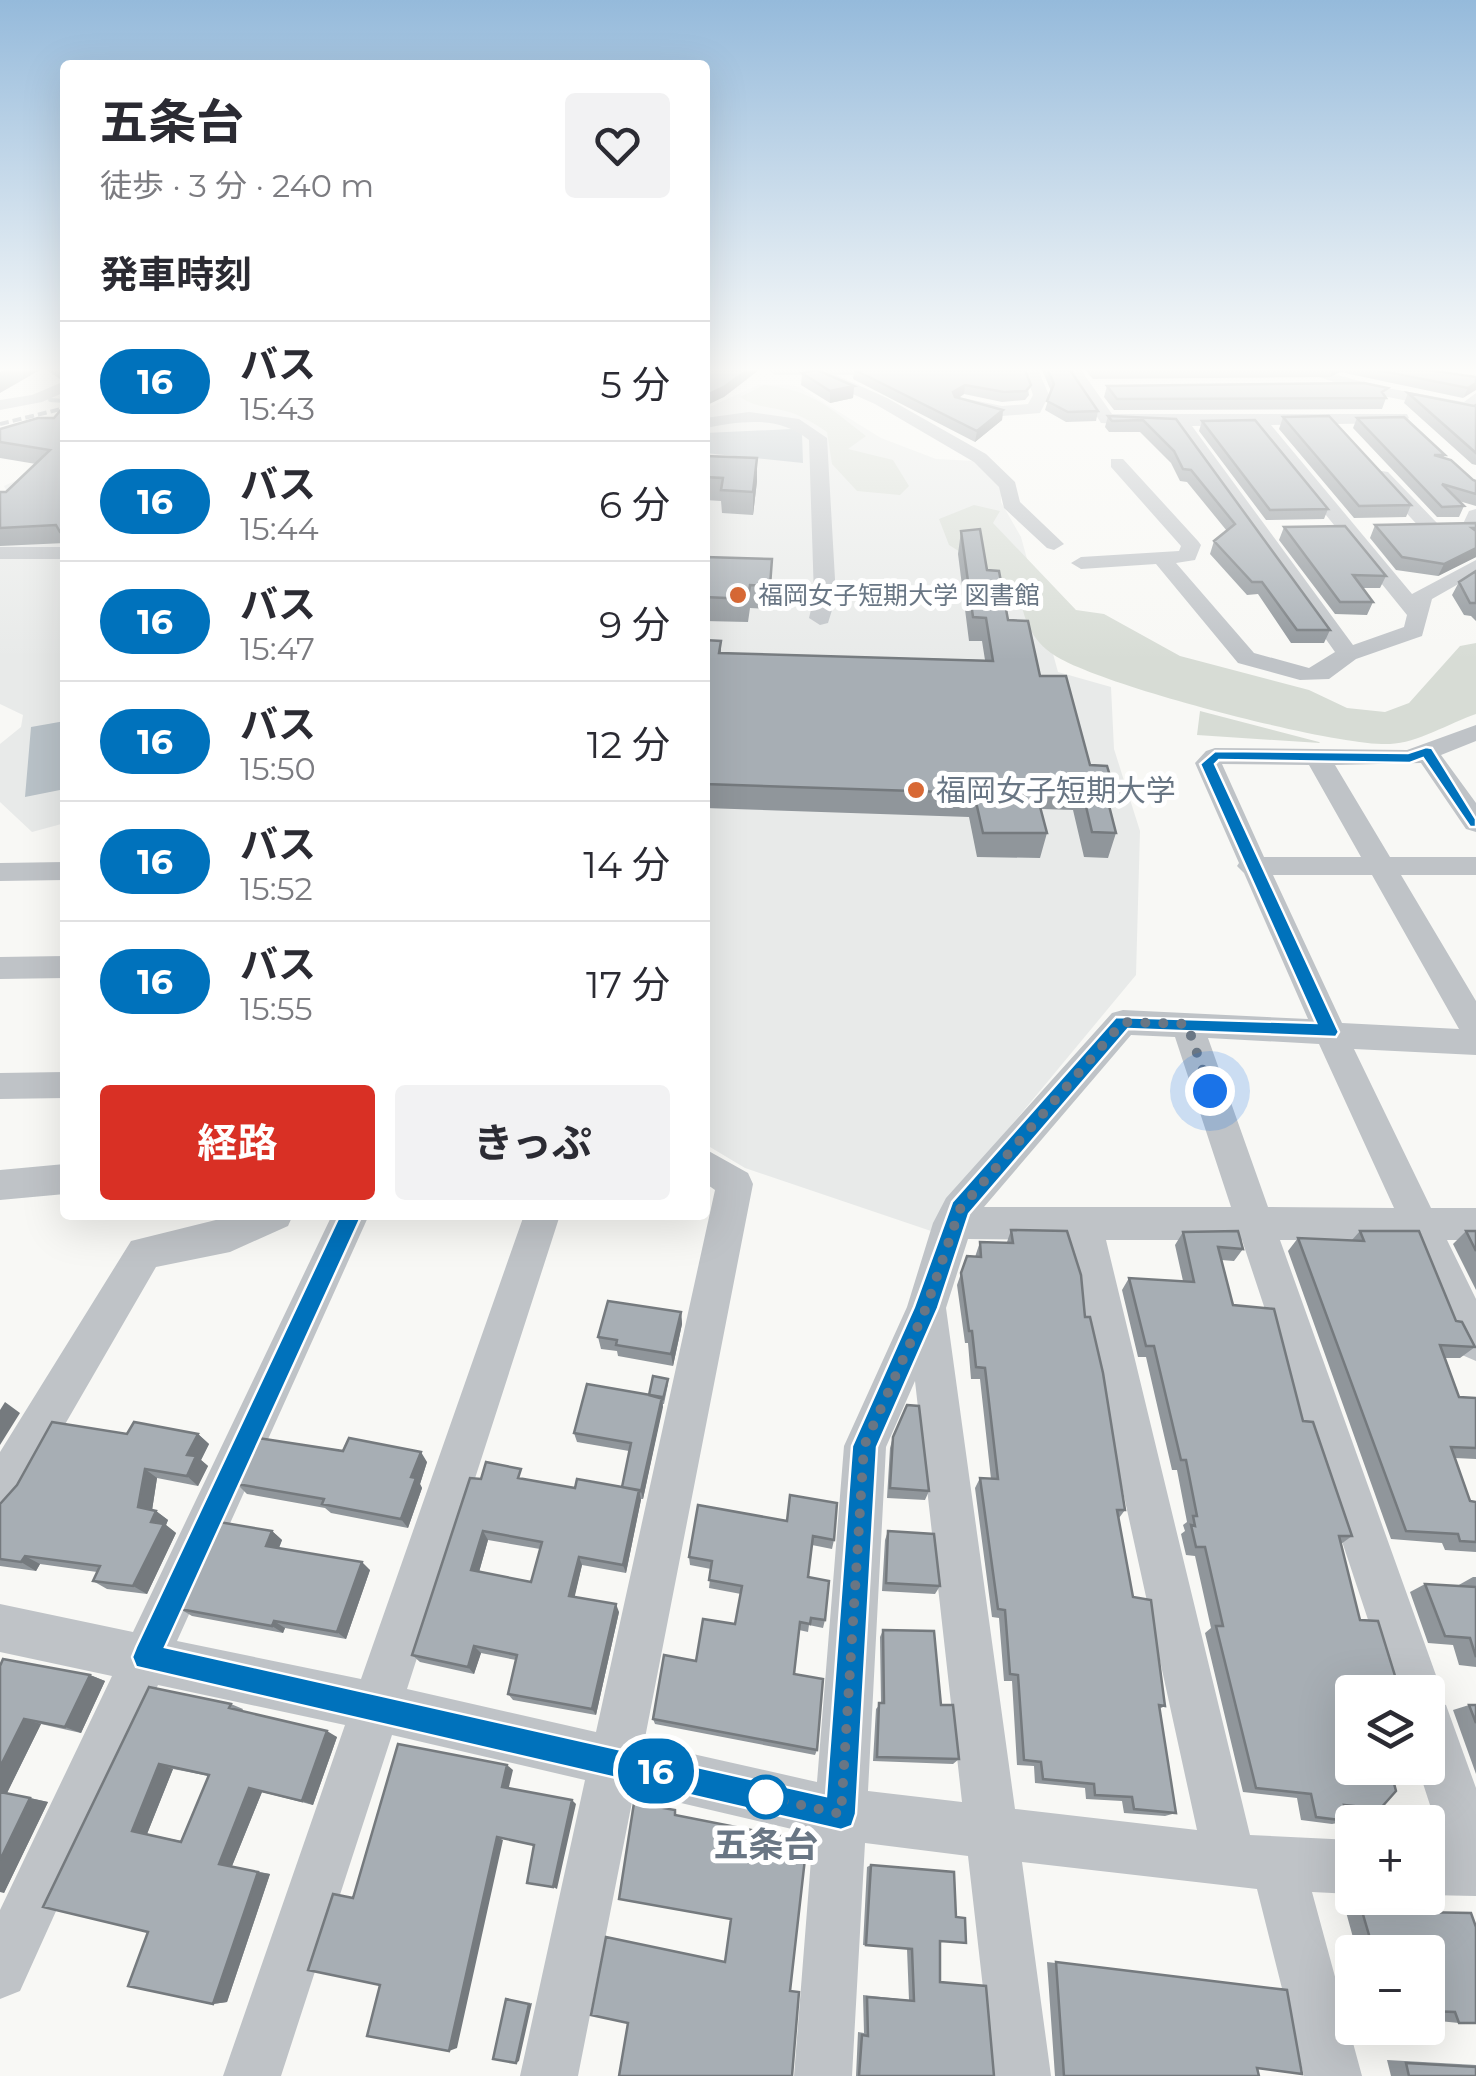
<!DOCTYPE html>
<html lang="ja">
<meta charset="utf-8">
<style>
body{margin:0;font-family:Montserrat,"Noto Sans JP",sans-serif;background:#f2f2f3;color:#2b2b33;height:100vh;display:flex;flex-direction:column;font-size:38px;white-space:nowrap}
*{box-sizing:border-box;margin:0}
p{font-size:32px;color:#7c7c81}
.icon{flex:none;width:55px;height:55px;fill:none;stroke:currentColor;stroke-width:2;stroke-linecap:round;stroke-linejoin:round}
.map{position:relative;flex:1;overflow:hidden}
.side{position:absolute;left:60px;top:60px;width:650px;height:1160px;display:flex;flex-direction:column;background:#fff;border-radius:10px;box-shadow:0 10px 40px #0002}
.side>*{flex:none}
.badge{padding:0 20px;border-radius:32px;font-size:35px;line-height:65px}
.fabs{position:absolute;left:1335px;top:1675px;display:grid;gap:20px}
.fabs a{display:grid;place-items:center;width:110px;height:110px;border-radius:10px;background:#fff;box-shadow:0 10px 40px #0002;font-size:50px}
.you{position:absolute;width:50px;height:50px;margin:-25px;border:8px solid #fff;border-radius:50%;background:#1a73e8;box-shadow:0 0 0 15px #1a73e833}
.map>.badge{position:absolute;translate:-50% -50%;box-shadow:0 0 0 5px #fff}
h2{padding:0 40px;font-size:38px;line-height:90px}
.round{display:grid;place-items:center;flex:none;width:105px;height:105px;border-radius:10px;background:#f2f2f3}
.headline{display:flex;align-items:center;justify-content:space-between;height:170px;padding:0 40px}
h1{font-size:48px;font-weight:700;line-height:75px}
.primary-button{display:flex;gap:20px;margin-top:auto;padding:20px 40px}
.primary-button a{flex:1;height:115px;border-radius:10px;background:#d93025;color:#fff;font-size:40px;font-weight:700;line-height:115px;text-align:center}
.primary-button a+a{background:#f2f2f3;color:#2b2b33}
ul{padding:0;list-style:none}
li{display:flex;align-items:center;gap:30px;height:120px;padding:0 40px;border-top:2px solid #e1e1e2}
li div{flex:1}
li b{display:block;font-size:38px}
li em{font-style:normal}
li .badge{min-width:110px;font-weight:700;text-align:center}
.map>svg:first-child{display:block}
.built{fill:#e8eae9}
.green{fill:#d7dcd5}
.water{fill:#b9c2c8}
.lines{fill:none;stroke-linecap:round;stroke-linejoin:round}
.stream{stroke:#b9c2c8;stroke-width:4}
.minor{fill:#bfc3c7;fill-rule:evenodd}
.rail{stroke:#a1a7ad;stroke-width:4;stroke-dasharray:9 4;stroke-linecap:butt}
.wall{fill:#90969b;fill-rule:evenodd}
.shaded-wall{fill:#757a7e}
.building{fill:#a7aeb4;stroke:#757a7e;stroke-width:2.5;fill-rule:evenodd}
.line{fill:#0072bc;stroke:#fff;stroke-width:2.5}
.walk{stroke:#697684;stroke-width:10;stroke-dasharray:0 18}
.poi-dot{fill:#d86935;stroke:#fff;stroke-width:4}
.stop-dot{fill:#fff;stroke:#0072bc;stroke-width:5}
.labels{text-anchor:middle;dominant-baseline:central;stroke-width:10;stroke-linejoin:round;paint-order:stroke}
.far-poi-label{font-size:25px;fill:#697684;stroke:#fff;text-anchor:start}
.poi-label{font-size:30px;fill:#697684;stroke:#fff;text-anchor:start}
.near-stop-label{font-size:35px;font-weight:bold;fill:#697684;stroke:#fff}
</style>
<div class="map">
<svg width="1476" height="2076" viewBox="0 0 1476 2076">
<rect width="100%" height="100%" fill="#f8f8f5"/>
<path class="built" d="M760 384 797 386 881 438 936 459 975 461 1001 487V502L1021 537 1058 672 1111 687 1114 749 1140 831 1136 975 951 1198 931 1231 745 1168 705 1144V409Z
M65 458V823L32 832 0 802V744L21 727 23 715 0 704V497L8 494 4 486Z"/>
<path class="green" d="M764 385C812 390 829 407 866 436L848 449 893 460 909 486 900 495 857 491 832 464 827 432C812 422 798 413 781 410 764 406 755 407 740 397Z
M974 505 1000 511 993 523 1076 610 1104 614 1180 656 1309 690 1347 708 1385 712 1409 703 1460 646 1476 643V714C1450 723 1417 743 1390 744 1337 747 1092 684 1051 653 1028 636 1023 615 1018 588L949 545 939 519Z
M1200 711 1319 742 1320 743 1197 735Z"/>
<path class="water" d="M792 429 802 434 803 463 705 453V433Z
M65 721V789L25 797 31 727Z"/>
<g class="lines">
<path class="stream" d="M50 400 65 401"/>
<path class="minor" d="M767 370H930L923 375H836L887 398 986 454 1015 482 1020 502 1064 544 1054 550 1047 548 1004 508 999 487 974 462 875 404 810 375H775Z
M1024 370H1038L1049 395 1040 413 1002 416 955 403 963 398 1002 406 1028 404 1033 395Z
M1067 370H1081L1112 414H1407L1409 418 1401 423 1271 425 1412 594 1476 560V574L1432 599 1422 636 1356 659 1329 679 1300 680 1238 663 1156 564 1081 569 1071 563 1081 557 1179 551 1181 546 1111 467V459H1123L1198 541 1201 545 1195 560 1176 563 1254 653 1309 668 1335 652 1175 427 1101 423ZM1253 425 1407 615 1404 627 1353 645 1192 426Z
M1298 370H1321L1376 386 1464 402 1476 393V409L1468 413 1368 393Z
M65 381V392L42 402 0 410V400L32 395Z
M749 412 799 419 827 438 836 597 828 623 820 625 809 618 814 597 809 440C779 415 741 421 705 428V418Z
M1382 471 1388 472 1437 523V531H1423L1376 480V472Z
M1476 509V535L1462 526 1469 511Z
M0 547H65V559H0Z
M1476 725V741L1441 755 1476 803V832L1466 829 1421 763 1335 765 1390 857H1476V875H1401L1476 1001V1055L1354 1049 1431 1208H1476V1240H1447L1476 1299V1361L1462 1355 1409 1240H1280L1442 1692 1437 1702 1446 1705 1476 1788V1896L1428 1895V1841L1442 1842 1418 1768H1428V1692H1392L1242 1240H1106L1250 1835 1352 1840V1894L1312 1892 1362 2076H1304L1257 1889 1022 1862 1051 2076H993L968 1856 865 1843 852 2076H794L813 1834 634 1792 578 2076H520L585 1780 392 1735 281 2076H223L345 1725 158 1685 20 1991 0 1999V1910L112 1676 0 1652V1604L133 1632 332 1215H369L177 1641 361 1679 524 1215H560L407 1689 596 1732 715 1190 705 1183V1149L748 1173 753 1184 644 1743 817 1782 844 1446 907 1307 933 1223 946 1198 1112 1013 1123 1010 1308 1019 1244 873 1237 866 1239 863 1195 763 1206 751 1215 748 1407 750ZM1222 764 1309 765 1361 857H1264ZM1273 875H1372L1459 1029 1342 1023ZM1131 1035 1175 1037 1231 1207H984ZM1208 1038 1319 1044 1394 1208 1268 1207ZM968 1239 1068 1240 1197 1830 1015 1809 946 1308ZM915 1381 962 1802 868 1791 886 1447Z
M65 862V880L0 881V863Z
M65 956V978L0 979V957Z
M65 1072V1098L0 1099V1073Z
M65 1164V1194L0 1200V1170Z
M236 1215H293L288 1226 230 1252 156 1267 16 1509 0 1515V1452L131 1241Z"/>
<path class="rail" d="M0 424 65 408"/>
</g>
<path class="wall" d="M47 370H65V379H60Z
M854 370H1025L1029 395 1025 400 1002 402 964 394 959 398 1003 410 1002 420 975 442 853 379Z
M1042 370H1070L1098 411 1096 421 1066 422 1045 410 1051 391Z
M1085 370H1428L1476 377 1463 398 1340 372 1330 377 1093 379Z
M802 373 854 386 853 398 830 403 801 385Z
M1107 386 1384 396 1386 398 1382 409 1114 410 1104 397Z
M1408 393 1474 406 1476 405V465L1472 464 1404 403Z
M65 405V543L0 546V492H6L36 464 0 458V429L54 418Z
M1108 416 1176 419 1330 630 1324 643H1291L1258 594 1247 595 1210 554 1214 541 1227 531 1187 482 1180 481 1171 463 1140 432H1109L1105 427Z
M1283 417 1411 505 1406 517 1354 518 1279 429Z
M1357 418 1445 455 1443 458 1473 480 1476 481V506L1459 501 1464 506 1459 517H1437L1353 428Z
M1202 421 1328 509 1324 519 1266 520 1199 431Z
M705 456 757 458V481L753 515 722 513 721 501 705 500Z
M1476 523V557L1438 576 1396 570 1370 538 1375 525Z
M1284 527 1386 576 1380 588H1362L1373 602 1367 615 1335 614 1279 540Z
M961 531 987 570 1008 620 1090 765 1113 786 1108 802 1116 833 1108 858 1084 857 1073 810 1041 809 1047 833 1040 858 977 857 969 817 705 808V640L721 641V653L985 660 982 641H969L958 554Z
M705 557 772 582 769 609 750 608 748 622 705 621Z
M1476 571V621L1471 616 1464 615 1452 595 1459 582Z
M1011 1230 1085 1317 1125 1510 1119 1518 1133 1597 1165 1706 1159 1709 1176 1813 1165 1816 1124 1813 1122 1801 1086 1799 1085 1788 1035 1783 1034 1766 1017 1765 1012 1681H1004L999 1618 992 1617 975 1488 980 1478 991 1479 980 1379H971L968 1343H965L957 1285 967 1256 975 1257 980 1242H1007Z
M1360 1231 1456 1321 1475 1347 1460 1358H1445L1459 1397 1476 1398V1459L1455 1458 1470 1501 1476 1502V1552L1445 1550 1442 1543 1391 1539 1288 1251 1298 1238 1351 1241Z
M1466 1231H1476V1290L1453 1244Z
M1183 1232 1243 1249 1234 1261 1221 1260 1233 1305 1303 1421 1352 1536 1341 1544 1352 1692 1380 1809 1364 1812 1345 1810 1348 1821 1332 1824 1301 1820 1297 1798 1243 1792 1205 1633 1211 1628 1195 1556 1186 1555 1181 1534 1185 1531 1183 1525 1187 1522 1177 1470H1172L1146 1357H1138L1122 1290 1129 1278 1183 1281 1175 1245Z
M681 1312 682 1324 673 1366 618 1356 617 1351 601 1349 598 1337Z
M668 1384 664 1404H663L643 1499H641L626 1573 582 1565 574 1597 619 1612 596 1715 513 1700 508 1694 516 1660 481 1653 474 1674 420 1662 412 1655 481 1479H525L575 1488 622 1487 629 1451 577 1442 574 1433ZM488 1540 540 1549 531 1582 479 1572Z
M127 1434H198L209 1444 201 1460 208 1466 198 1486 157 1478 152 1510 156 1511 168 1520 166 1525 176 1533 147 1594 107 1589 93 1581 97 1572 40 1564 36 1571 0 1566V1504Z
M893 1437 929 1491 925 1500 887 1498 890 1448Z
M343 1451 427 1462 420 1484 422 1488 408 1528 331 1513 325 1508 247 1494 237 1484Z
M698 1505 834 1540 832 1549 812 1545 808 1577 825 1620 823 1628 809 1625 808 1632 799 1630 794 1674 817 1750 815 1755 655 1724 653 1719 696 1661 735 1624 741 1594 709 1588 711 1569 690 1565 689 1557Z
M272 1531 282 1540 279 1548 370 1570 346 1639 285 1628 283 1633 192 1616 180 1609Z
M888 1531 940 1586 935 1594 882 1591 885 1540Z
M1473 1577H1476V1667L1459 1665 1453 1645 1428 1643 1410 1592 1425 1584 1457 1586Z
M883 1630 941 1705 959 1759 953 1764 873 1761 876 1709 881 1703 880 1637Z
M0 1666 90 1675 105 1681 81 1733 41 1724 7 1793 48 1802 4 1893Z
M149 1687 231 1704 243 1709 242 1711 337 1737 313 1805 262 1792 232 1866 270 1874 227 2002 213 2004 148 1932 43 1907ZM173 1769 209 1776 181 1841 147 1834Z
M1469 1705H1476V1774L1453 1710Z
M871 1865 940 1941V1982L994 2076H856L858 2032 864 2033 863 1995 909 2000 907 1949 863 1945 867 1867Z
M1362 1911 1476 1927 1459 2023 1439 2021 1436 2012 1428 1952H1357L1346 1912Z
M1047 1962 1287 1990 1257 2068 1259 2076H1055Z
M1387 2060 1476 2065V2076H1391Z"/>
<path class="shaded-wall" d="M5 370H40L0 393V372Z
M747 370H759L724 397 705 406V396Z
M1333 370H1341L1340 372 1330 377Z
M1476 383V390L1463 398 1468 388Z
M965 385 964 394 951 402 953 392Z
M854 386 853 398 830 403V391Z
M1003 410 1002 420 975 442 977 431Z
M757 458V481L753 515V492Z
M1476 548V557L1438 576 1444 564Z
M681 1312 682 1324 673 1366 671 1354Z
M662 1397 663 1407 643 1499 641 1491Z
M5 1402 20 1413 0 1445V1410Z
M198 1434 209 1444 201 1460 208 1466 198 1486 187 1476V1455Z
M421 1452 427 1462 420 1484 422 1488 408 1528 401 1519 411 1477Z
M145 1469 157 1478 151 1517 138 1507Z
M639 1490 641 1500 626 1573 623 1565Z
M156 1511 168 1520 166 1525 176 1533 147 1594 133 1586 151 1522Z
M272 1531 282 1540 276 1555 266 1546Z
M483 1531 488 1540 477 1579 471 1570Z
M25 1556 40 1564 36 1571 21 1562Z
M579 1557 582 1565 573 1604 569 1596Z
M362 1562 370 1570 346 1639 337 1632Z
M616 1604 619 1612 596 1715 592 1709Z
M274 1621 285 1628 283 1633 272 1626Z
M474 1646 481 1653 474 1674 468 1667Z
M90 1675 105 1681 81 1733 65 1727Z
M24 1719 41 1724 7 1793 0 1792V1767Z
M327 1731 337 1737 313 1805 302 1801Z
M159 1764 173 1769 147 1834 132 1831Z
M507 1765 513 1770 508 1791 502 1787Z
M249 1788 262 1792 232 1866 219 1864Z
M30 1798 48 1802 4 1893 0 1892V1860Z
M572 1800 576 1804 557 1889 553 1887Z
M497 1837 503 1840 457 2048 449 2051Z
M258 1872 270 1874 227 2002 213 2004Z
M532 2003 519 2061 516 2063 529 2004Z"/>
<path class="building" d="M705 370H747L724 387 705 396Z
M817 370 854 386 830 391 802 373Z
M855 370H1025L1031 385 1026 391 1004 392 965 385 953 392 955 397 1003 410 977 431Z
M1048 370H1070L1098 411 1068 412 1047 401 1054 384Z
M1377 370H1428L1476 377V383L1468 388Z
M1364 383 1388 388 1382 392 1386 398 1117 399 1107 386Z
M1408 393 1474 406 1476 405V453Z
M65 405V532H60L56 525 0 528V492H6L50 450 0 442V429L38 418H54Z
M1108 416 1176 419 1330 630H1297L1262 582H1252L1214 541 1235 524 1191 470 1183 469 1174 451 1143 420 1112 421Z
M1329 416 1411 505 1359 506 1283 417Z
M1404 417 1445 455H1434L1451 460 1473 480 1476 481V494L1442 484 1464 506 1442 507 1357 418Z
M1255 420 1328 509 1270 510 1202 421Z
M705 456 757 458 753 492 721 490 723 478 705 477Z
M1476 523V528H1472L1476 531V548L1444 564 1402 557 1375 525Z
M1345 526 1386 576 1353 575 1373 602H1340L1284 527Z
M980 529 987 570 999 571 1008 620 1028 621 1040 676H1066L1090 765 1107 766 1113 786H1104L1116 833 1092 832 1081 785 1034 784 1047 833H983L974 793 705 784V640L721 641 719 653 993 661 986 618 973 617 961 531Z
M705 557 772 559 770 586 750 585 748 599 705 597Z
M1476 571V603H1470L1459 582Z
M1011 1230 1067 1231 1081 1275 1085 1317H1090L1103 1373 1125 1510H1117L1133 1597 1151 1600 1165 1706 1159 1705 1176 1813 1134 1809 1132 1797 1095 1795 1094 1784 1043 1779 1041 1762 1024 1760 1018 1675 1010 1674 1005 1610 998 1609 980 1478 998 1479 985 1368 976 1367 972 1331H969L961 1273 967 1256 981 1257 980 1242 1013 1243Z
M1238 1231 1243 1249 1218 1247 1233 1305 1274 1309 1303 1421 1313 1422 1352 1536H1339L1360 1620 1378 1621 1400 1692H1352V1768H1390L1396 1791 1380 1809 1344 1805 1348 1821 1316 1817 1311 1794 1256 1788 1216 1626H1223L1205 1547H1196L1191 1525 1195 1526 1193 1516H1197L1186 1460H1181L1154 1346H1146L1129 1278 1194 1282 1183 1232Z
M1360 1231H1419L1456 1321 1462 1322 1475 1347 1440 1345 1459 1397 1476 1398V1448L1451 1447 1470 1501 1476 1502V1542L1460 1541 1458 1534 1406 1531 1298 1238 1364 1241Z
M1466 1231H1476V1251Z
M608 1301 681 1312 671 1354 616 1345 617 1340 598 1337Z
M653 1376 668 1379 663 1399 649 1395Z
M587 1384 662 1397 641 1491 622 1487 631 1443 574 1433Z
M907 1405 919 1406 929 1491 890 1488 893 1437Z
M52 1422 127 1434 134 1422 198 1434 187 1455 196 1456 187 1476 145 1469 138 1507 156 1511 151 1522 164 1524 133 1586 93 1581 100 1566 25 1556 21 1562 0 1559V1504L17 1485Z
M258 1438 343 1451 349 1438 421 1452 411 1477 416 1478 401 1519 322 1504 324 1499 237 1484Z
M486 1462 521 1469 518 1478 575 1488 577 1479 639 1490 623 1565 579 1557 569 1596 616 1604 592 1709 508 1694 517 1655 474 1646 468 1667 412 1655 470 1478 481 1479ZM483 1531 542 1542 531 1582 471 1570Z
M790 1495 837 1503 834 1540 813 1536 808 1577 829 1581 825 1620 811 1618 810 1624 800 1622 794 1674 823 1679 817 1750 653 1719 664 1655 696 1661 703 1619 735 1624 742 1586 709 1580 712 1561 689 1557 698 1505 787 1521Z
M219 1522 272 1531 266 1546 362 1562 337 1632 274 1621 272 1626 180 1609Z
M888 1531 934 1534 940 1586 886 1583Z
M1425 1584 1476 1587V1657L1470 1638 1445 1636Z
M883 1630 934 1631 941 1705H953L959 1759 877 1757 879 1703H884Z
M3 1659 90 1675 65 1727 24 1719 0 1767V1666Z
M149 1687 231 1704 229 1708 327 1731 302 1801 249 1788 219 1864 258 1872 213 2004 128 1986 148 1932 43 1907ZM159 1764 209 1775 181 1842 132 1831Z
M1469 1705H1476V1723Z
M398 1744 507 1765 502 1787 572 1800 553 1887 527 1883 534 1845 497 1837 449 2051 367 2036 380 1985 308 1970 333 1894 353 1898Z
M0 1792 30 1798 0 1860Z
M634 1803 675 1810V1815L807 1841 790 1991 799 1992 792 2076H619L628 2023 591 2015 606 1937 725 1962 731 1919 619 1899Z
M871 1865 954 1872 956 1917 965 1918 966 1943 940 1941V1982L986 1986 994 2076H859L862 2035 868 2036 867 1997 914 2001 912 1949 866 1945Z
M1362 1911 1471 1913 1476 1927V2023H1459L1455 2012 1428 2011V1952H1374Z
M1056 1962 1287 1990 1302 2074 1257 2068 1259 2076H1064Z
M506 1999 529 2004 516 2063 493 2059Z
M1406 2063 1476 2067V2076H1409Z"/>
<linearGradient id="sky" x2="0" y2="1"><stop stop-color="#95badb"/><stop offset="0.56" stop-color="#fcfcfa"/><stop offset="1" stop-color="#fcfcfa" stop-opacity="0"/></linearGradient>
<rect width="1476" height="660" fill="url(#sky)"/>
<path class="line" d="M1426 747 1432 748 1476 819V827H1470L1423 758 1410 763 1219 760 1215 764 1339 1032 1336 1037 1128 1029 969 1214 938 1308 877 1447 856 1814 852 1826 841 1830 136 1667 132 1657 136 1647 343 1208H359L362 1215 165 1647 826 1796 852 1446 914 1307 952 1202 1116 1017 1316 1023 1200 764 1215 751 1408 753Z"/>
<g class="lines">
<path class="walk" d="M766 1797 841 1814 864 1446 926 1308 960 1209 1123 1022 1187 1024 1210 1091"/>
</g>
<g class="poi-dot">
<circle cx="738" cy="595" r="10"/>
<circle cx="916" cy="790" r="10"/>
</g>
<circle class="stop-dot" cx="766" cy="1797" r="20"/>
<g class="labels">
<g class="far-poi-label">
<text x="758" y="595">福岡女子短期大学 図書館</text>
</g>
<g class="poi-label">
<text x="936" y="790">福岡女子短期大学</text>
</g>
<g class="near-stop-label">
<text x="766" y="1844">五条台</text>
</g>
</g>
</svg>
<div class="fabs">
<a><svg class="icon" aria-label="layers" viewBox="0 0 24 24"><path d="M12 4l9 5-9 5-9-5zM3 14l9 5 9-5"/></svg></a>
<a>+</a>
<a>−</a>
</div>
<div class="you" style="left:1210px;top:1091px"></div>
<b class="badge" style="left:656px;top:1771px;background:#0072bc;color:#fff">16</b>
<section class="side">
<div class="headline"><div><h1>五条台</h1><p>徒歩 · 3 分 · 240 m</p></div><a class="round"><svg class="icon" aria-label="heart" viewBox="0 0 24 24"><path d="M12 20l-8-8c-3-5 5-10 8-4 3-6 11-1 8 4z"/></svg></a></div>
<h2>発車時刻</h2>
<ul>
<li><span class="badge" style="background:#0072bc;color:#fff">16</span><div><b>バス</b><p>15:43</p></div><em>5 分</em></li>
<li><span class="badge" style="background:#0072bc;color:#fff">16</span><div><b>バス</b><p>15:44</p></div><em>6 分</em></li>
<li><span class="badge" style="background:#0072bc;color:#fff">16</span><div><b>バス</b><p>15:47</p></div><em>9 分</em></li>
<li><span class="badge" style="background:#0072bc;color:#fff">16</span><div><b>バス</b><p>15:50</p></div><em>12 分</em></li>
<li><span class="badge" style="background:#0072bc;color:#fff">16</span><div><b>バス</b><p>15:52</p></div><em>14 分</em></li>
<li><span class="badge" style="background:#0072bc;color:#fff">16</span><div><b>バス</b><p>15:55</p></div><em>17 分</em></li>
</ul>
<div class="primary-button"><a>経路</a><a>きっぷ</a></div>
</section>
</div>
